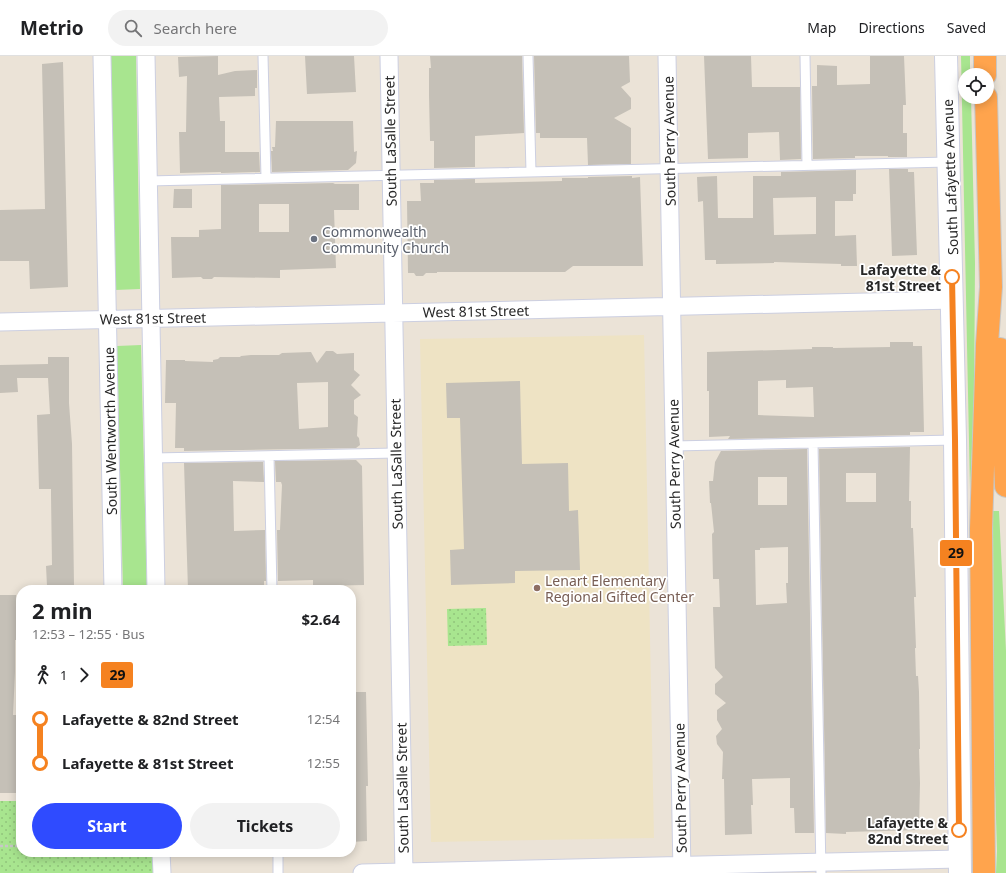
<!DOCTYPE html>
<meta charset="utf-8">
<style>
body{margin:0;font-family:"Noto Sans",sans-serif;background:#f2f2f2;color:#202124;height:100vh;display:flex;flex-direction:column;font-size:15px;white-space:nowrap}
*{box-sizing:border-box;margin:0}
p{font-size:13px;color:#757577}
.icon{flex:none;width:22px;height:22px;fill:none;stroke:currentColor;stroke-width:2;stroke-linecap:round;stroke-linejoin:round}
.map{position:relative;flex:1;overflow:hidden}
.sheet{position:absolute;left:16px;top:529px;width:340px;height:272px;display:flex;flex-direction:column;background:#fff;border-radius:16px;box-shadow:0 2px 10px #0003}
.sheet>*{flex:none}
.badge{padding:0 8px;border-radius:3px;font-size:14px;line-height:26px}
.tools{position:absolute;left:958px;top:12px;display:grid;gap:8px}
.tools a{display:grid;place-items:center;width:36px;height:36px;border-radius:50%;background:#fff;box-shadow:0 2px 10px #0003;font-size:20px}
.map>.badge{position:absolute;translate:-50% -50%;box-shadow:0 0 0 2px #fff}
.legs{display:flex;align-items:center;gap:6px;height:44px;padding:0 16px;font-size:13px}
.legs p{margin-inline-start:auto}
.headline{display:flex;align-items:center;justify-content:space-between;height:68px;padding:0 16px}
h1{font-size:22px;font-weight:700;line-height:30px}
.action{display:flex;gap:8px;margin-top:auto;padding:8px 16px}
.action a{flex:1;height:46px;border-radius:24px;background:#2f4bff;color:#fff;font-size:16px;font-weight:700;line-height:46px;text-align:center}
.action a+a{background:#f2f2f2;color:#202124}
ul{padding:0 16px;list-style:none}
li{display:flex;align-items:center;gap:14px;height:44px;font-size:15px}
li i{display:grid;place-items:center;width:6px;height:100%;margin:0 5px;background:currentColor}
li i::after{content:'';width:10px;height:10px;margin:-5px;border:3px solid;border-radius:50%;background:#fff}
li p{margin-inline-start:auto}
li:first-child i{background:linear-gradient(#0000 50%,currentColor 0)}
li:last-child i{background:linear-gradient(currentColor 50%,#0000 0)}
header{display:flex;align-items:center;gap:24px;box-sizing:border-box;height:56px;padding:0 20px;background:#fff;border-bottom:1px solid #e0e0e0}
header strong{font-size:19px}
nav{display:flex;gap:22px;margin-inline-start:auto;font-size:14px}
.search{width:280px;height:36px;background:#f2f2f2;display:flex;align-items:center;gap:10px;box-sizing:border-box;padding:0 14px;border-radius:22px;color:#757577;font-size:15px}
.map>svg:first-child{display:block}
.education{fill:#eee3c4}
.grass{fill:#a8e58f}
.park{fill:url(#park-dots)}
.building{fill:#c5c0b7;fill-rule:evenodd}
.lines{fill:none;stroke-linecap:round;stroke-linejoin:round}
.lane-casing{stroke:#cccfe1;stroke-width:11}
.street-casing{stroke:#cccfe1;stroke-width:19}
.secondary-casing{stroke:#cccfe1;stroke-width:24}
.highway-casing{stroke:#c7c7c7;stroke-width:24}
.path{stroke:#c7c7c7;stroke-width:2.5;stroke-dasharray:3 2;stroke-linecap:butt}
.lane{stroke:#fff;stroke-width:9}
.street{stroke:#fff;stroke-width:17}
.secondary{stroke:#fff;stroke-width:22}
.highway{stroke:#ffa44d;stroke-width:22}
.line-1-casing{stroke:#fff;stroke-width:9}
.line-1{stroke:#f58220;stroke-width:6}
.worship-dot{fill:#6b7280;stroke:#fff;stroke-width:1.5}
.stop-1-dot{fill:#fff;stroke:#f58220;stroke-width:2}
.education-dot{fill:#8d6e63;stroke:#fff;stroke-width:1.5}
.labels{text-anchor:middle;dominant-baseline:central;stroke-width:3.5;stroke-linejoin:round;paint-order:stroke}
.street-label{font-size:14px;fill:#272727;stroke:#fff}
.worship-label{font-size:14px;fill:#5b616d;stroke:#fff;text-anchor:start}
.stop-label{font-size:14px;font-weight:bold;fill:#272727;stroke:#fff;text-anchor:end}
.education-label{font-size:14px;fill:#785e54;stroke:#fff;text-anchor:start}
</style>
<header>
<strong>Metrio</strong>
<div class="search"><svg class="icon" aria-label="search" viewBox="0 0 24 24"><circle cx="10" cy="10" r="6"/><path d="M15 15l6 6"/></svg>Search here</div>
<nav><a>Map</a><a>Directions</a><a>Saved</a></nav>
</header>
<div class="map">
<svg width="1006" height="817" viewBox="0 0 1006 817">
<defs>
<pattern id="park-dots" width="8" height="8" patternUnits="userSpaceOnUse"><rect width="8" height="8" fill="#a8e58f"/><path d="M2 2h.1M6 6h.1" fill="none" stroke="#91c47b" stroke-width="1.8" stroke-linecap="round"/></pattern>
</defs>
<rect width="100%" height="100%" fill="#ebe3d7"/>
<path class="education" d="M644 279 654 782 431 786 420 283Z"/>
<path class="grass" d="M111 0H136L140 233 115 234Z
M961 0H970V19H965V41H971L975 207 974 353 970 433Z
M141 289 147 534H123L117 290Z
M993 455H999L1006 595V817H996L997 795 994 695Z"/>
<path class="park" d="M486 552 487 589 448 590 447 553Z
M0 745H21V796H153V817H0Z"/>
<path class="building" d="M218 0V19L235 15 257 14V32H255V40L219 41 220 65H225V96H259L260 116 221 117V116L180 117 179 76H186L187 20 179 21 178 1Z
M305 0H354L356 36 307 38Z
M430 0H522L524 77 475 80V111L434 112V85H430L429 39V12H431Z
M534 0H629L630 26 621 31 631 42V53L614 62 631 72V108L588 109 587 82H540V77H536Z
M704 0H751L752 31H800L801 103 780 104 779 76 748 77V102L708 103Z
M870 0H904L906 49H903V77H907V101H888V100H855V102L813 103 812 30H817V9L837 10V29L870 28Z
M63 6 68 231 30 233 29 205H0V154L45 153 42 8Z
M276 65H353L354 96 357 95 356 107 348 114 272 116 271 95H273L272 91H275Z
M889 113H908V116H914L917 199 892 200Z
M856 114V138H853V145H835V180L856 179 857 210H841V208L774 206V207L716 208V204H705L703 145 698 146 697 121 717 120 718 162H753V120H781V116ZM816 141V178L774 179 773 142Z
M632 120V122L640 121 643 210H573L565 216H437V217H426L423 220H416L414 217H408L407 145H421L420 127H434V124L475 123V127L562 125V122H588V121Z
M335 127 333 128H359V154H334L336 212 280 214V222L214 221 212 223H203L201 221 172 222 171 181H199V174L221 173V129ZM259 148H289V176H259Z
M174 133H192V152H173Z
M890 286H913V290H922L924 376H910V379L813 381 728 383 730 380 709 381V335H707V296L812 293V291H833V292L890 291ZM786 324V332L813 331 814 361 758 359V325Z
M326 295H333L337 298 354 297V314L360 319 351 329 361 339 354 344V358L358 361 357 380 359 382 360 389 356 392 184 395V392H175L176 347H165L166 304H185V305L213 306V304L218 303 220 301H240L241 300 251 299H279L282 297 311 296 317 307ZM328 326V371L299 373 297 327Z
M48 301H69V347L72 388 74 529 47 530 46 510 52 509 51 439V433H39L37 359 50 358 48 322H17L18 336 0 337V309L48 308Z
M520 325 522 408 568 407 569 455 578 454 580 514 515 515V527L451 529 450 494 464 493 460 362H447L446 327Z
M910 391 909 445H911V472H913L916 541H914L916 592H915L916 620H918L919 636 920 693H919L920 727 919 774 846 776V778L826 777 819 393ZM846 417H876V446H846Z
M807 393 814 777H795L794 752H790V722L752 723 753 749H751L752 778 725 779 724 723H722L723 696 717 688 716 680 722 673 717 664V654L726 647 715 638V628L723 621 715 612 713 551H720L719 523H713L712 478 714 476 711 447H710L709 425H713L715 406 721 395ZM758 421H787V449H758ZM788 491V527H786L787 547 756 549 755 494H760V492Z
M356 404 362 410 364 529 313 530V524L278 525 277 474H280L282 429 281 426H276L275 405Z
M263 406 264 426 233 425 234 475 265 474 266 525H264V534H188L184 407Z
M0 539H16L17 584H15V616L13 659H16L17 737H0Z
M351 636H366L368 730H366L367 785 351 786Z"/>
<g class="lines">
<defs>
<path id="lane" d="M263 0 266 122
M528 0 531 116
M805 0 807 109
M148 125 948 106
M813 387 821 817
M674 390 955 384
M269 400 272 534
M153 402 396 397
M278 796V817"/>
<path id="street" d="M102 0 113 534
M146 0 156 534
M389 0 404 817
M667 0 682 817
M0 266 953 244
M161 796 162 817
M362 817 959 803"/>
<path id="secondary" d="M946 0 955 384 960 817"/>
<path id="highway" d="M985 0V19
M1000 293 1006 430
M984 817 981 473 987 288 991 231 986 41"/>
</defs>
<use href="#lane" class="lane-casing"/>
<use href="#street" class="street-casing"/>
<use href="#secondary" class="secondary-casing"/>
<use href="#highway" class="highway-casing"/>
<path class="path" d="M0 790H21"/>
<use href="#lane" class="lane"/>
<use href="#street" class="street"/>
<use href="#secondary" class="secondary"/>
<use href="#highway" class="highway"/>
</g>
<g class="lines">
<defs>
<path id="line-1" d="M952 221 955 384 959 774"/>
</defs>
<use href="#line-1" class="line-1-casing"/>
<use href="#line-1" class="line-1"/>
</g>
<circle class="worship-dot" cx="314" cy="183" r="4"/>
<g class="stop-1-dot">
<circle cx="952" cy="221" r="7"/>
<circle cx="959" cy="774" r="7"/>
</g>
<circle class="education-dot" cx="537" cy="532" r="4"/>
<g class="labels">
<g class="street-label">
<text transform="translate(390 85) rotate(-91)">South LaSalle Street</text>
<text transform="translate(669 85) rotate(-91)">South Perry Avenue</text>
<text transform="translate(950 121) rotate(-92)">South Lafayette Avenue</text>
<text transform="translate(476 255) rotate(-1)">West 81st Street</text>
<text transform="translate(153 262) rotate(-1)">West 81st Street</text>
<text transform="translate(110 375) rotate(-91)">South Wentworth Avenue</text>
<text transform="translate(396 408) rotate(-91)">South LaSalle Street</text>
<text transform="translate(674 408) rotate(-91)">South Perry Avenue</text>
<text transform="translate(402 732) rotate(-91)">South LaSalle Street</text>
<text transform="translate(680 732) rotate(-91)">South Perry Avenue</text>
</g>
<g class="worship-label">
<text x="322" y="175">Commonwealth<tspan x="322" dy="16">Community Church</tspan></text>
</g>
<g class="stop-label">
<text x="941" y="213">Lafayette &amp;<tspan x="941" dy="16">81st Street</tspan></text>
<text x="948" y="766">Lafayette &amp;<tspan x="948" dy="16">82nd Street</tspan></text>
</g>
<g class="education-label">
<text x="545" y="524">Lenart Elementary<tspan x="545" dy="16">Regional Gifted Center</tspan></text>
</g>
</g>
</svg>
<div class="tools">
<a><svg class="icon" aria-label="locate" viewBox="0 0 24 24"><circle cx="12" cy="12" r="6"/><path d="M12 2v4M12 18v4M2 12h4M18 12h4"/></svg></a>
</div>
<b class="badge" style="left:956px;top:497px;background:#f58220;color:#111">29</b>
<section class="sheet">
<div class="headline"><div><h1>2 min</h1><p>12:53 – 12:55 · Bus</p></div><b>$2.64</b></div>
<div class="legs"><svg class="icon" aria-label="walk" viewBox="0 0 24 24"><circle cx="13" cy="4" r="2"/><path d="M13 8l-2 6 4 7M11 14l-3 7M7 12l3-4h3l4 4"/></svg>1<svg class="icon" aria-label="forward" viewBox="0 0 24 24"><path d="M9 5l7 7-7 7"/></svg><b class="badge" style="background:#f58220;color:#111">29</b></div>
<ul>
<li><i style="color:#f58220"></i><b>Lafayette &amp; 82nd Street</b><p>12:54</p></li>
<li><i style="color:#f58220"></i><b>Lafayette &amp; 81st Street</b><p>12:55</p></li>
</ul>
<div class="action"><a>Start</a><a>Tickets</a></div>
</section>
</div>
